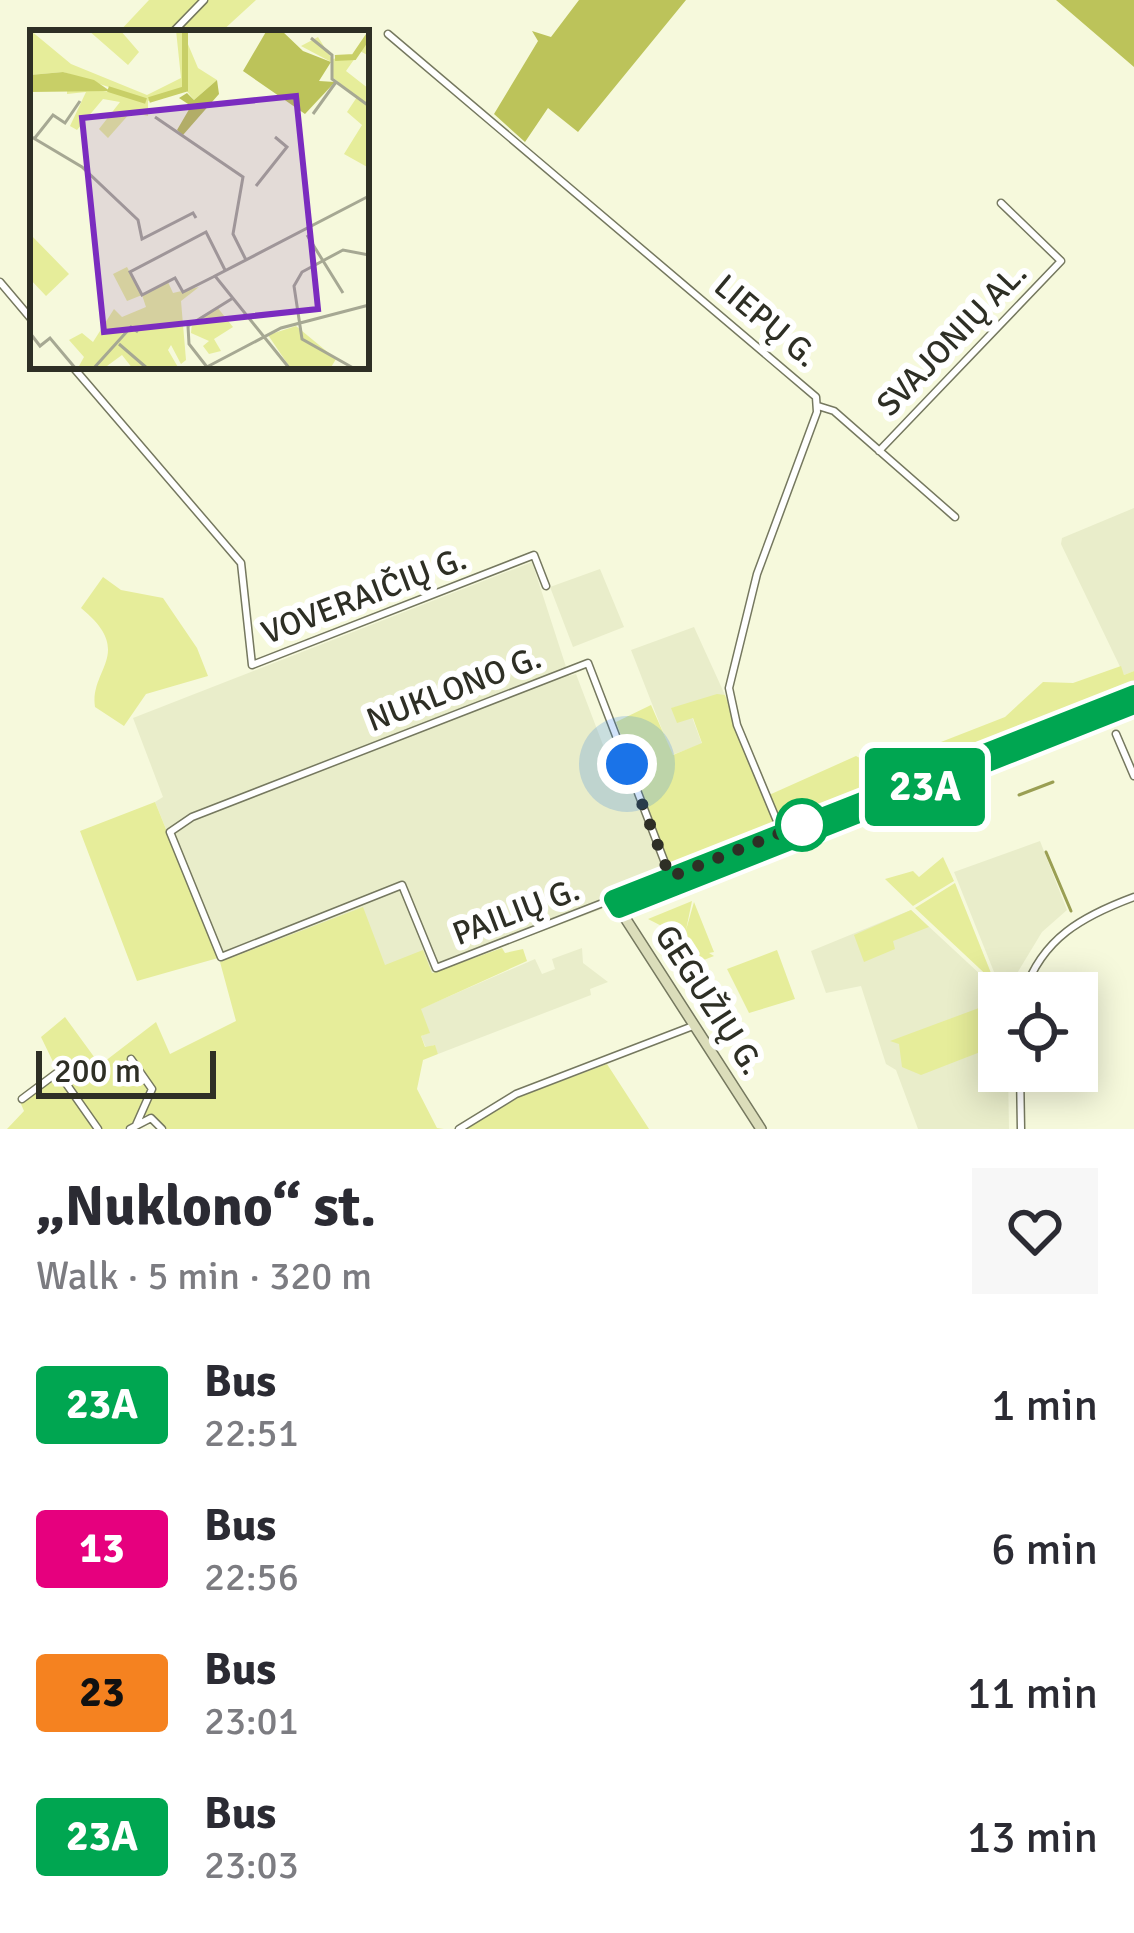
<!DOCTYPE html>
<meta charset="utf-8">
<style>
body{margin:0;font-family:Signika,sans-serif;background:#f7f7f7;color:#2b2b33;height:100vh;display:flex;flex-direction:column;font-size:45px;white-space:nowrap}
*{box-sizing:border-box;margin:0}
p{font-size:39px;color:#7c7c81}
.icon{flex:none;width:66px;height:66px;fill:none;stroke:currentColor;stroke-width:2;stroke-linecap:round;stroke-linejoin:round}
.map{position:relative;height:1129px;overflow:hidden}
.details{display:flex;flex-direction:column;background:#fff;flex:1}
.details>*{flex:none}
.badge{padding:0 24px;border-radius:9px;font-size:42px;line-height:78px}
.buttons{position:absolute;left:978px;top:972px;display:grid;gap:24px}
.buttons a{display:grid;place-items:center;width:120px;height:120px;border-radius:0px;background:#fff;box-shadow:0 6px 30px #0003;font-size:60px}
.scale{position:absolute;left:36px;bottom:30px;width:180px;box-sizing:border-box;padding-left:12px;border:6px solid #2e2f25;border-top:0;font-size:33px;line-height:42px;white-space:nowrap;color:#2e2f25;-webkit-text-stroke:9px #fff;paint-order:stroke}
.you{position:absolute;width:60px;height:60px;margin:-30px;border:9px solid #fff;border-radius:50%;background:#1a73e8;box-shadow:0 0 0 18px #1a73e833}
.map>.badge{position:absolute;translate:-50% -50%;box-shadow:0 0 0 6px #fff}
.round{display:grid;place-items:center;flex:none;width:126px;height:126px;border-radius:0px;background:#f7f7f7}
.summary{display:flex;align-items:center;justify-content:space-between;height:204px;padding:0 36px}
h1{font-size:57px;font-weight:700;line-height:90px}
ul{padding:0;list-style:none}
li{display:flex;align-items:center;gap:36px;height:144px;padding:0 36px}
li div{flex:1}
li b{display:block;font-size:45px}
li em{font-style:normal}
li .badge{min-width:132px;font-weight:700;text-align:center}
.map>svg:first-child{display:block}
.built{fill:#e9edca}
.green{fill:#e6ed9a}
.forest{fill:#bcc35a}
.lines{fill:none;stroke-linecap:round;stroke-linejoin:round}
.stream{stroke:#9a9f53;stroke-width:3}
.street-casing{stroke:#75785f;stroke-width:9}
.secondary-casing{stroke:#75785f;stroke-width:12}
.primary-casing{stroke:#fff;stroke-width:14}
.street{stroke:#fff;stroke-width:6}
.secondary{stroke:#dbddba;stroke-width:9}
.primary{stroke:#b8bb75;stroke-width:10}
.line-casing{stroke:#fff;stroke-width:27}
.line{stroke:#00a651;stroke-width:18}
.walk{stroke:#2e2f25;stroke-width:12;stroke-dasharray:0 21.6}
.stop-dot{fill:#fff;stroke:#00a651;stroke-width:6}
.labels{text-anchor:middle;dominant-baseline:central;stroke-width:12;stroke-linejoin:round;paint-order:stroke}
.street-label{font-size:33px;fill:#2e2f25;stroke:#fff}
.inset-river{fill:none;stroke:#c8cf67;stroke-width:6}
.inset-road{fill:none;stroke:#a6a893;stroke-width:3}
.view{fill:#7b2cbf;fill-opacity:0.15;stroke:#7b2cbf;stroke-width:6}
.inset-edge{fill:none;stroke:#2e2f25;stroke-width:6}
</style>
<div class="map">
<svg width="1134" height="1129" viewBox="0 0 1134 1129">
<rect width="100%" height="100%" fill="#f6f9dc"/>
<path class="built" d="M1134 508V671L1124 675 1061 544 1062 538Z
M532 562 569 676 576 674 611 766 623 763 665 869 663 875 601 900 602 909 431 973 385 965 307 930 220 962 155 802 163 797 133 718Z
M600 569 624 627 573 647 550 587Z
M694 627 725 695 672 708 692 717 702 744 672 755 631 650Z
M1040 841 1067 910 1042 932 1016 975 998 982 954 872Z
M911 910 995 988 999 1071H1008L1009 1129H918L896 1070 886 1064 861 986 826 993 811 951Z
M582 948 583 963 608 982 590 989 591 995 438 1054 434 1045 426 1048 421 1036 429 1033 420 1009 535 959 542 974 555 969 552 959Z"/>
<path class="green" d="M149 0H256L220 33H118Z
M103 577 121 590 163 598 197 648 208 676 146 694 124 726 95 707C89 669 136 653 81 608Z
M1121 666 1124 675 1134 671V689L840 805 780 822 769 795 856 756 877 767 1005 717 1043 682 1073 683Z
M717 694 725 695 775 824 760 837 676 870 670 866 616 722 651 705 673 755 702 743 693 718 677 723 671 708Z
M155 802 218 958 137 981 80 831Z
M943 857 954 881 913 906 885 879 913 871 919 877Z
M955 883 995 983 915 908Z
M692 901 686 930 694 902 714 952 709 953 714 956 686 967 681 976 678 970 685 938 648 919Z
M363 907 385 965 423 950 432 973 502 948 505 953 523 949 527 961 421 1009 430 1033 421 1036 425 1047 435 1045 438 1054 423 1060 417 1089 437 1128 444 1129H167L155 1116 143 1115 124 1129H7L24 1111 18 1097 56 1068 41 1037 65 1017 100 1065 156 1022 170 1054 236 1021 220 962Z
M911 910 929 927 893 941 895 949 864 962 854 935Z
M777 950 795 999 749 1013 727 969Z
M987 1005 997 1031 988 1049 921 1075 902 1067 899 1044 890 1041Z
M607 1064 649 1129H466L519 1097Z"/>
<path class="forest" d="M579 0H686L578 132 548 108 525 142 494 114 538 41 532 31 551 37Z
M1056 0H1134V67Z"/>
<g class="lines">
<path class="stream" d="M1019 795 1053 782
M1046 852 1071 911"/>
<defs>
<path id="street" d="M172 33 204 0
M388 34 816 397 817 412 757 574 729 688 737 725 782 833
M0 282 33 321
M72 366 241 563 252 665 534 555 546 586
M818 406 834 411 955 517
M879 451 1061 261 1001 203
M1116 734 1134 776
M613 899 436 968 402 885 221 957 170 832 192 817 588 663 670 876
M1024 993C1042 938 1083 916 1134 897
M131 1059 152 1089 136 1125
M1020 1071 1021 1129
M22 1099 58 1072 98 1129
M130 1129 151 1118 162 1129
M459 1129 516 1094 693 1026"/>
<path id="secondary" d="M618 907 761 1129"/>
<path id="primary" d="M613 899 1134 694
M619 909 1134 705"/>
</defs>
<use href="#street" class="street-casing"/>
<use href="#secondary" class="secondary-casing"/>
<use href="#primary" class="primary-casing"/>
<use href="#street" class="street"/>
<use href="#secondary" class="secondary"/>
<use href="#primary" class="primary"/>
</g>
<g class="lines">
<defs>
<path id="line" d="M1134 694 613 899 619 909 1134 705"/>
</defs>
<use href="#line" class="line-casing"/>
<use href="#line" class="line"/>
<path class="walk" d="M627 764 670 877 813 820 802 825"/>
</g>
<circle class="stop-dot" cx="802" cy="825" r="24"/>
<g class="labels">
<g class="street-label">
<text transform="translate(766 321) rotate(40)">LIEPŲ G.</text>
<text transform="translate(952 339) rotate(-46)">SVAJONIŲ AL.</text>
<text transform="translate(364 596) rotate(-21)">VOVERAIČIŲ G.</text>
<text transform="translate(454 689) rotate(-21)">NUKLONO G.</text>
<text transform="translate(516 912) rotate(-21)">PAILIŲ G.</text>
<text transform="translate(709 1000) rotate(57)">GEGUŽIŲ G.</text>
</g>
</g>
<g transform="translate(30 30)">
<rect width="339" height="339" fill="#f6f9dc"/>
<path d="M0 0 41 34 117 65 151 48 146 0H152L168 38 187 50 164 70 155 59 118 71V86L101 82 78 108 69 99 90 72 73 69 47 100 40 96 56 62 37 64V57L100 64 33 42 0 45ZM58 0H90L109 22 98 35ZM339 2V26L330 21 316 41 339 59V138L314 124 332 95 317 82 327 67 301 46 303 33 271 16 288 7 302 29 323 26ZM0 204 39 244 16 266 0 249ZM97 237 112 265 138 252 143 263 169 257 151 271 156 330 151 334 141 315 138 320 149 339H103L92 325 77 336H49L54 327 39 310 52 303 63 312 84 279 92 287 116 277 112 265 97 271 83 244ZM187 277 203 297 184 309 191 321 179 324 173 316 179 311 161 303 162 292ZM266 296 306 329 300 339H261L238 305Z" fill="#e6ed9a"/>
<path d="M237 0H251L273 21 301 32 289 51 305 52 275 84 213 41ZM187 50 189 64 153 105 147 100 161 76 149 68 157 63 164 70Z" fill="#bcc35a"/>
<path d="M33 42 64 50 80 61 0 62V45Z" fill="#c8cf67"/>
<path class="inset-river" d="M305 28 324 27 339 5M78 59 116 71M119 70 155 59V0"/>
<path class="inset-road" d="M281 8 302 25V49L339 76M283 84 306 52M125 87 213 147 203 204 216 230M0 106 52 137 108 190 112 209 163 183 166 188M4 109 23 85 35 93 50 71M226 156 257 117 245 107M277 205 313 263M185 246 153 262 145 248 112 265 100 242 176 202 195 240M0 303 10 316 20 308 46 339M89 314 118 339M177 337 159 314 158 296 203 268M63 339 101 297 108 302M173 339 251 298 339 275M260 339 185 246 339 166M325 339 272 309 264 256 272 242 313 220 339 225"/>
<path class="view" d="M266 66 288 279 74 302 52 88Z"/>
<rect width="339" height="339" class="inset-edge"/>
</g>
</svg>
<div class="buttons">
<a><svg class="icon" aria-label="locate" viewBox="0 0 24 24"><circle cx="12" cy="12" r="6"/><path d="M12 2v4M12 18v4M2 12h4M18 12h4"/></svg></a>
</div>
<div class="scale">200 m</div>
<div class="you" style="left:627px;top:764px"></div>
<b class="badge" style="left:925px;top:787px;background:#00a651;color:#fff">23A</b>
</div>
<section class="details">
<div class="summary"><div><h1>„Nuklono“ st.</h1><p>Walk · 5 min · 320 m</p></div><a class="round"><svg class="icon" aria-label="heart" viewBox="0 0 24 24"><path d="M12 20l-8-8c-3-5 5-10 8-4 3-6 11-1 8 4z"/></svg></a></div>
<ul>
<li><span class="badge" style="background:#00a651;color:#fff">23A</span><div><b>Bus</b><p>22:51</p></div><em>1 min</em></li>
<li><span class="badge" style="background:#e6007e;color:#fff">13</span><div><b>Bus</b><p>22:56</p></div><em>6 min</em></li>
<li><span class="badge" style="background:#f58220;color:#111">23</span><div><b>Bus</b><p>23:01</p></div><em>11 min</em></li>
<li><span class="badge" style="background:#00a651;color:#fff">23A</span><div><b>Bus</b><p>23:03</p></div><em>13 min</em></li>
</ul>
</section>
